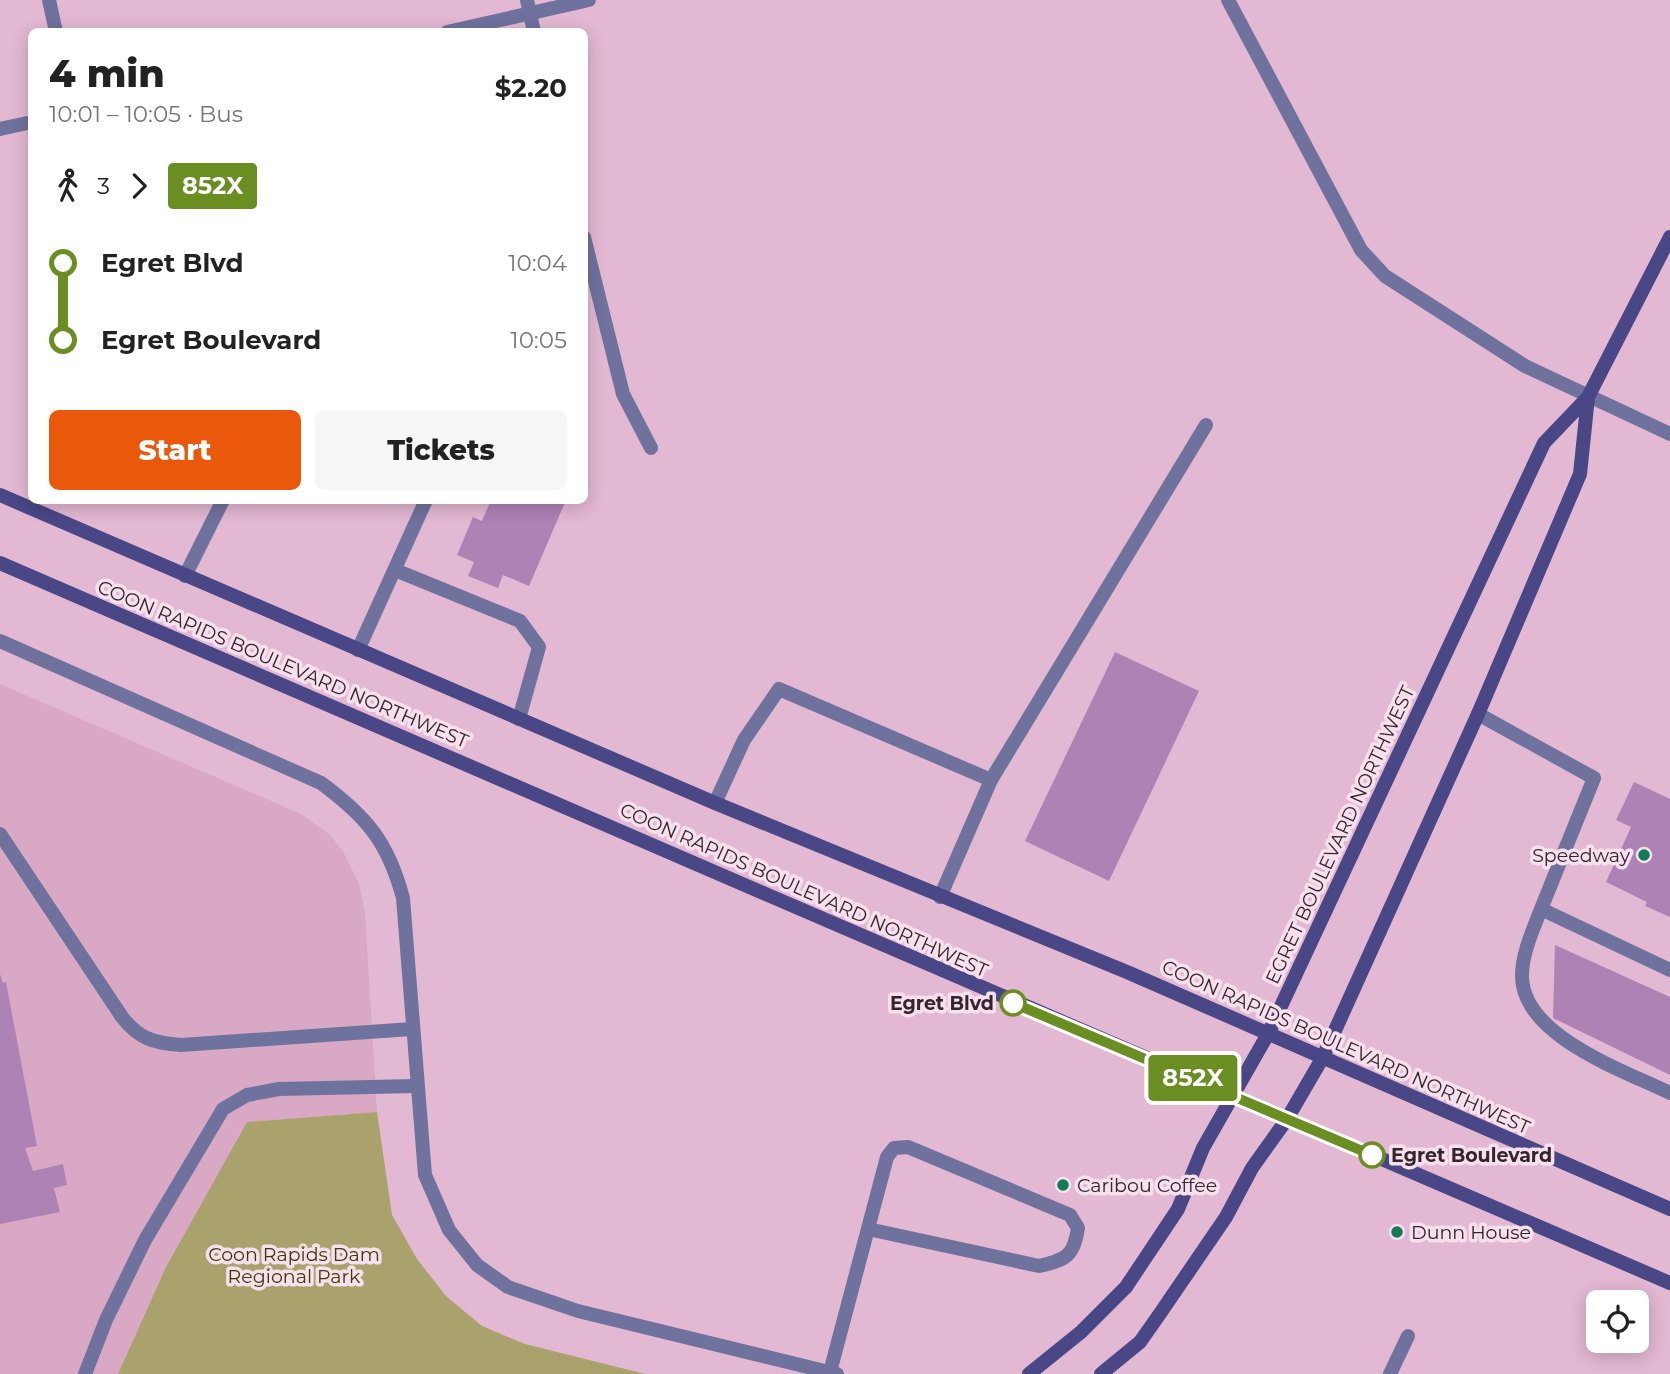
<!DOCTYPE html>
<meta charset="utf-8">
<style>
body{margin:0;font-family:Montserrat,sans-serif;background:#f6f6f6;color:#222;height:100vh;display:flex;flex-direction:column;font-size:26px;white-space:nowrap}
*{box-sizing:border-box;margin:0}
p{font-size:23px;color:#767676}
.icon{flex:none;width:38px;height:38px;fill:none;stroke:currentColor;stroke-width:2;stroke-linecap:round;stroke-linejoin:round}
.map{position:relative;flex:1;overflow:hidden}
.details{position:absolute;left:28px;top:28px;width:560px;height:476px;display:flex;flex-direction:column;background:#fff;border-radius:10px;box-shadow:0 4px 18px #0003}
.details>*{flex:none}
.badge{padding:0 14px;border-radius:5px;font-size:24px;line-height:46px}
.buttons{position:absolute;left:1586px;top:1290px;display:grid;gap:14px}
.buttons a{display:grid;place-items:center;width:63px;height:63px;border-radius:10px;background:#fff;box-shadow:0 4px 18px #0003;font-size:35px}
.map>.badge{position:absolute;translate:-50% -50%;box-shadow:0 0 0 4px #fff}
.legs{display:flex;align-items:center;gap:10px;height:77px;padding:0 21px;font-size:23px}
.legs p{margin-inline-start:auto}
.summary{display:flex;align-items:center;justify-content:space-between;height:119px;padding:0 21px}
h1{font-size:38px;font-weight:800;line-height:52px}
.action{display:flex;gap:14px;margin-top:auto;padding:14px 21px}
.action a{flex:1;height:80px;border-radius:10px;background:#ea580c;color:#fff;font-size:28px;font-weight:800;line-height:80px;text-align:center}
.action a+a{background:#f6f6f6;color:#222}
ul{padding:0 21px;list-style:none}
li{display:flex;align-items:center;gap:24px;height:77px;font-size:26px}
li i{display:grid;place-items:center;width:10px;height:100%;margin:0 9px;background:currentColor}
li i::after{content:'';width:18px;height:18px;margin:-9px;border:5px solid;border-radius:50%;background:#fff}
li p{margin-inline-start:auto}
li:first-child i{background:linear-gradient(#0000 50%,currentColor 0)}
li:last-child i{background:linear-gradient(currentColor 50%,#0000 0)}
.map>svg:first-child{display:block}
.built{fill:#d8a8c5}
.green{fill:#a9a26c}
.building{fill:#af82b6}
.lines{fill:none;stroke-linecap:round;stroke-linejoin:round}
.lane{stroke:#70729e;stroke-width:14}
.street{stroke:#70729e;stroke-width:14}
.secondary{stroke:#494786;stroke-width:14}
.line-1-casing{stroke:#fff;stroke-width:16}
.line-1{stroke:#6b8e23;stroke-width:10}
.poi-dot{fill:#117b55;stroke:#f7e0ed;stroke-width:2.5}
.stop-1-dot{fill:#fff;stroke:#6b8e23;stroke-width:3.5}
.labels{text-anchor:middle;dominant-baseline:central;stroke-width:7;stroke-linejoin:round;paint-order:stroke}
.street-label{font-size:19px;fill:#34242e;stroke:#f7e0ed}
.poi-label{font-size:19px;fill:#34242e;stroke:#f7e0ed;text-anchor:start}
.stop-label{font-size:19px;font-weight:bold;fill:#34242e;stroke:#f7e0ed;text-anchor:end}
.park-label{font-size:19px;fill:#423b01;stroke:#f7e0ed}
</style>
<div class="map">
<svg width="1670" height="1374" viewBox="0 0 1670 1374">
<rect width="100%" height="100%" fill="#e3b8d2"/>
<path class="built" d="M0 684 301 814 330 835 344 853 359 884 365 913 377 1112 247 1122 166 1267 118 1374H0Z"/>
<path class="green" d="M377 1112 392 1215 417 1259 446 1296 482 1326 525 1344 645 1374H118L166 1267 247 1122Z"/>
<path class="building" d="M491 500H566L529 586 503 575 498 588 468 576 474 562 457 555 473 517 482 521Z
M1115 652 1199 691 1109 881 1025 841Z
M1634 782 1670 799V917L1645 906 1647 902 1606 882 1631 827 1616 820Z
M1555 945 1670 997V1075L1553 1018Z
M0 974 3 983 6 982 37 1146 25 1148 33 1171 63 1164 67 1185 54 1188 60 1212 0 1224Z"/>
<g class="lines">
<path class="lane" d="M395 570 520 621 539 647 519 719
M185 576 223 500
M358 650 426 500
M1478 714 1594 778 1541 909 1670 970
M715 803 744 740 779 689 991 780
M0 834 122 1017C139 1039 154 1043 181 1045L412 1029
M940 897 991 780 1206 425
M1541 909C1533 930 1522 953 1522 976 1522 1036 1625 1071 1670 1093
M830 1372 887 1157 894 1148 908 1147 1070 1215 1078 1228C1074 1256 1066 1260 1039 1266L868 1229
M85 1374 106 1320 145 1240 223 1109 247 1095 279 1089 416 1086"/>
<path class="street" d="M49 0 56 32
M527 0 534 32
M1228 0 1361 250 1385 276 1525 366 1670 434
M447 32 589 0
M0 129 32 122
M584 237 623 394 651 448
M0 641 321 783C367 817 388 842 403 898L425 1175 449 1230 477 1265 508 1287 578 1311 837 1374
M1390 1374 1408 1336"/>
<path class="secondary" d="M0 495 715 803 1127 972 1670 1209
M0 563C556 805 1113 1043 1670 1283
M1029 1374 1081 1332 1126 1287 1178 1209 1203 1148 1268 1034 1544 443 1588 397 1670 237
M1101 1374 1140 1342 1159 1315 1226 1217 1252 1168 1287 1119 1323 1057 1478 714 1580 474 1588 397"/>
</g>
<g class="lines">
<defs>
<path id="line-1" d="M1013 1003 1372 1155"/>
</defs>
<use href="#line-1" class="line-1-casing"/>
<use href="#line-1" class="line-1"/>
</g>
<g class="poi-dot">
<circle cx="1644" cy="855" r="7"/>
<circle cx="1063" cy="1185" r="7"/>
<circle cx="1397" cy="1232" r="7"/>
</g>
<g class="stop-1-dot">
<circle cx="1013" cy="1003" r="12"/>
<circle cx="1372" cy="1155" r="12"/>
</g>
<g class="labels">
<g class="street-label">
<text transform="translate(283 664) rotate(23)">COON RAPIDS BOULEVARD NORTHWEST</text>
<text transform="translate(1340 835) rotate(-65)">EGRET BOULEVARD NORTHWEST</text>
<text transform="translate(804 890) rotate(24)">COON RAPIDS BOULEVARD NORTHWEST</text>
<text transform="translate(1346 1047) rotate(24)">COON RAPIDS BOULEVARD NORTHWEST</text>
</g>
<g class="poi-label">
<text x="1630" y="855" text-anchor="end">Speedway</text>
<text x="1077" y="1185">Caribou Coffee</text>
<text x="1411" y="1232">Dunn House</text>
</g>
<g class="stop-label">
<text x="994" y="1003">Egret Blvd</text>
<text x="1391" y="1155" text-anchor="start">Egret Boulevard</text>
</g>
<g class="park-label">
<text x="294" y="1254">Coon Rapids Dam<tspan x="294" dy="22">Regional Park</tspan></text>
</g>
</g>
</svg>
<div class="buttons">
<a><svg class="icon" aria-label="locate" viewBox="0 0 24 24"><circle cx="12" cy="12" r="6"/><path d="M12 2v4M12 18v4M2 12h4M18 12h4"/></svg></a>
</div>
<b class="badge" style="left:1193px;top:1078px;background:#6b8e23;color:#fff">852X</b>
<section class="details">
<div class="summary"><div><h1>4 min</h1><p>10:01 – 10:05 · Bus</p></div><b>$2.20</b></div>
<div class="legs"><svg class="icon" aria-label="walk" viewBox="0 0 24 24"><circle cx="13" cy="4" r="2"/><path d="M13 8l-2 6 4 7M11 14l-3 7M7 12l3-4h3l4 4"/></svg>3<svg class="icon" aria-label="forward" viewBox="0 0 24 24"><path d="M9 5l7 7-7 7"/></svg><b class="badge" style="background:#6b8e23;color:#fff">852X</b></div>
<ul>
<li><i style="color:#6b8e23"></i><b>Egret Blvd</b><p>10:04</p></li>
<li><i style="color:#6b8e23"></i><b>Egret Boulevard</b><p>10:05</p></li>
</ul>
<div class="action"><a>Start</a><a>Tickets</a></div>
</section>
</div>
